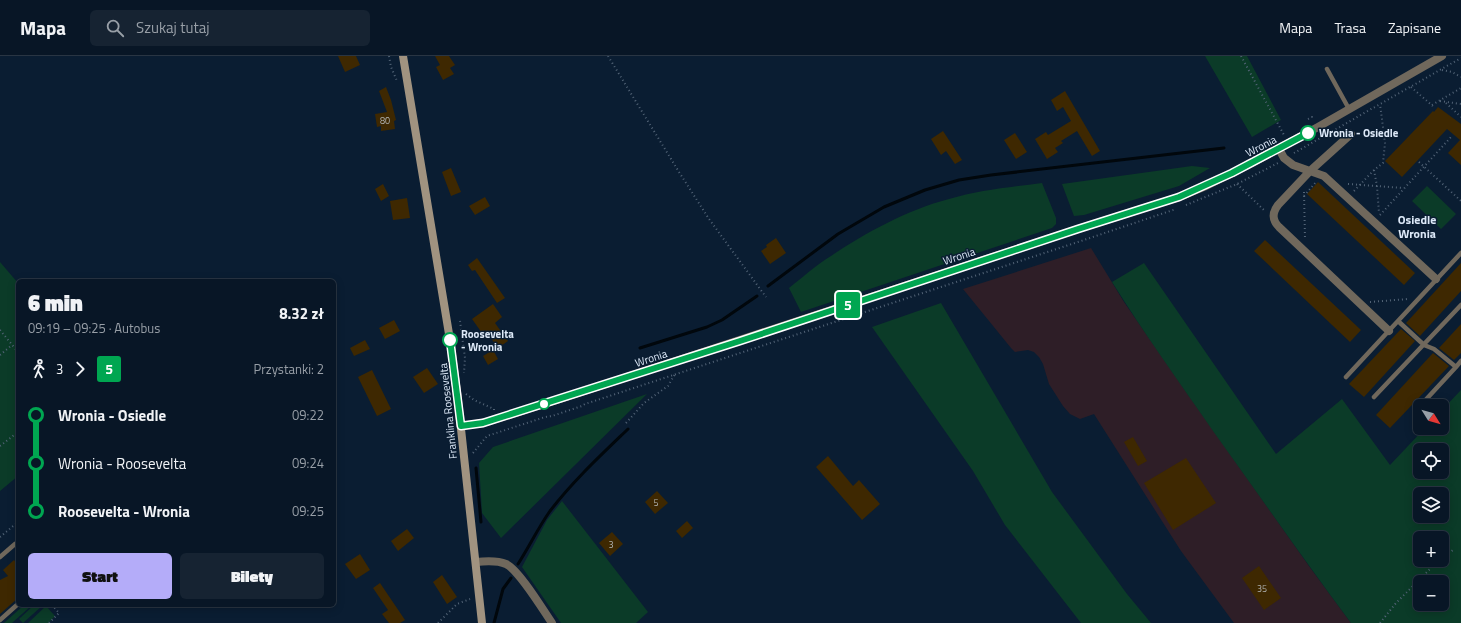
<!DOCTYPE html>
<html lang="pl">
<meta charset="utf-8">
<style>
body{margin:0;font-family:"Titillium Web",sans-serif;background:#162332;color:#f1f3f6;height:100vh;display:flex;flex-direction:column;font-size:15px;white-space:nowrap}
*{box-sizing:border-box;margin:0}
p{font-size:13px;color:#989fa7}
.icon{flex:none;width:22px;height:22px;fill:none;stroke:currentColor;stroke-width:2;stroke-linecap:round;stroke-linejoin:round}
.map{position:relative;flex:1;overflow:hidden}
.panel{position:absolute;left:16px;top:223px;width:320px;height:328px;display:flex;flex-direction:column;background:#081626;border-radius:6px;box-shadow:0 2px 10px #0003,0 0 0 1px #293543}
.panel>*{flex:none}
.badge{padding:0 8px;border-radius:3px;font-size:14px;line-height:26px}
.needle{width:26px;rotate:127deg}
.tools{position:absolute;left:1413px;top:343px;display:grid;gap:8px}
.tools a{display:grid;place-items:center;width:36px;height:36px;border-radius:6px;background:#081626;box-shadow:0 2px 10px #0003,0 0 0 1px #293543;font-size:20px}
.map>.badge{position:absolute;translate:-50% -50%;box-shadow:0 0 0 2px #fff}
.legs{display:flex;align-items:center;gap:6px;height:44px;padding:0 12px;font-size:13px}
.legs p{margin-inline-start:auto}
.headline{display:flex;align-items:center;justify-content:space-between;height:68px;padding:0 12px}
h1{font-size:22px;font-weight:800;line-height:30px}
.action{display:flex;gap:8px;margin-top:auto;padding:8px 12px}
.action a{flex:1;height:46px;border-radius:6px;background:#b4acf9;color:#111;font-size:16px;font-weight:800;line-height:46px;text-align:center}
.action a+a{background:#162332;color:#f1f3f6}
ul{padding:0 12px;list-style:none}
li{display:flex;align-items:center;gap:14px;height:48px;font-size:15px}
li i{display:grid;place-items:center;width:6px;height:100%;margin:0 5px;background:currentColor}
li i::after{content:'';width:10px;height:10px;margin:-5px;border:3px solid;border-radius:50%;background:#081626}
li p{margin-inline-start:auto}
li:first-child i{background:linear-gradient(#0000 50%,currentColor 0)}
li:last-child i{background:linear-gradient(currentColor 50%,#0000 0)}
header{display:flex;align-items:center;gap:24px;box-sizing:border-box;height:56px;padding:0 20px;background:#081626;border-bottom:1px solid #293543}
header strong{font-size:19px}
nav{display:flex;gap:22px;margin-inline-start:auto;font-size:14px}
.search{width:280px;height:36px;background:#162332;display:flex;align-items:center;gap:10px;box-sizing:border-box;padding:0 14px;border-radius:6px;color:#989fa7;font-size:15px}
.map>svg:first-child{display:block}
.industrial{fill:#2e1e27}
.green{fill:#0b3b28;fill-rule:evenodd}
.lines{fill:none;stroke-linecap:round;stroke-linejoin:round}
.stream{stroke:#01070c;stroke-width:3}
.building{fill:#3e2801}
.path{stroke:#536477;stroke-width:2;stroke-dasharray:1 3;stroke-linecap:butt}
.lane{stroke:#70685c;stroke-width:4.5}
.street{stroke:#70685c;stroke-width:8}
.secondary{stroke:#a19380;stroke-width:8}
.line-1-casing{stroke:#fff;stroke-width:9}
.line-1{stroke:#00a651;stroke-width:6}
.stop-1-dot{fill:#fff;stroke:#00a651;stroke-width:2}
.labels{text-anchor:middle;dominant-baseline:central;stroke-width:3;stroke-linejoin:round;paint-order:stroke}
.number-label{font-size:9px;fill:#b5b9ba}
.stop-label{font-size:11px;font-weight:bold;fill:#dde9f8;stroke:#0a1d32;text-anchor:start}
.street-label{font-size:11px;fill:#dde9f8;stroke:#0a1d32}
.neighbourhood-label{font-size:12px;font-weight:bold;fill:#dde9f8;stroke:#0a1d32}
</style>
<header>
<strong>Mapa</strong>
<div class="search"><svg class="icon" aria-label="search" viewBox="0 0 24 24"><circle cx="10" cy="10" r="6"/><path d="M15 15l6 6"/></svg>Szukaj tutaj</div>
<nav><a>Mapa</a><a>Trasa</a><a>Zapisane</a></nav>
</header>
<div class="map">
<svg width="1461" height="567" viewBox="0 0 1461 567">
<rect width="100%" height="100%" fill="#0a1d32"/>
<path class="industrial" d="M1091 192 1124 246 1187 337 1309 510 1351 567H1234L1181 495 1094 358 1080 363 1070 358 1063 350 1049 328 1043 308 1039 301 1034 296 1028 294 1015 296 1011 292 963 233Z"/>
<path class="green" d="M1205 0H1247L1281 64 1252 81Z
M1192 110 1210 112 1179 130 1084 159 1074 160 1062 128Z
M1042 127 1056 162V168L1052 172 801 256 789 232C803 221 816 209 831 200 867 176 907 154 949 143 979 134 1011 131 1042 127Z
M1427 130 1456 158 1441 173 1412 145Z
M0 206 18 227V420L0 435Z
M1144 207 1276 398 1342 343 1390 409 1425 372H1442V354L1461 334V567H1351C1304 504 1259 439 1213 375 1179 326 1144 277 1112 226ZM1420 394H1442V416H1420ZM1420 438H1442V460H1420ZM1420 482H1442V504H1420ZM1420 526H1442V548H1420Z
M941 247 1052 436 1127 538 1151 567H1081L1005 469 973 415 872 271Z
M647 338 501 482 482 457 479 407 493 391Z
M562 445 648 556 636 567H561L522 511 547 464Z
M24 549H32L12 567H4Z
M34 549H43L23 567 19 563Z
M46 550 55 560 48 567H28Z"/>
<g class="lines">
<path class="stream" d="M768 230 838 178 884 151 925 134 959 124 991 119 1224 92
M640 292 707 271 722 264 757 240
M476 412 481 466
M518 508C529 491 538 472 550 455 573 425 601 399 628 373
M494 567 503 533 511 522"/>
</g>
<path class="building" d="M338 0H356L360 9 345 16Z
M435 0H449L455 9 450 12 454 18 443 24 436 11 440 9Z
M386 31 391 44 396 64 394 65 395 73 381 75V70L377 71 375 58 387 56 379 35Z
M1065 35 1100 95 1092 100 1077 75 1061 85 1063 87 1055 92 1058 96 1047 103 1035 83 1046 76 1048 79 1071 65 1063 51 1057 55 1051 44Z
M1438 51 1461 68V109L1448 97 1460 84 1447 73 1402 121 1385 105 1433 55 1434 56Z
M943 75 962 104 955 108 946 95 941 99 931 83Z
M1015 77 1027 96 1016 103 1004 84Z
M451 112 461 136 451 140 442 116Z
M1318 126 1415 217 1404 229 1307 138Z
M383 128 389 140 381 145 375 133Z
M485 141 490 150 475 159 469 150Z
M407 142 410 162 393 164 390 145Z
M776 182 786 197 770 208 761 195 767 191 766 189Z
M1265 184 1361 274 1350 286 1254 195Z
M477 202 505 242 497 247 475 214 472 215 468 209Z
M1461 207V235L1420 280 1406 267Z
M493 248 502 261 495 267 508 285 498 292 485 274 482 277 472 263Z
M394 264 400 275 385 283 379 272Z
M1461 268V297L1454 304 1439 292Z
M1401 273 1415 285 1364 341 1349 328Z
M365 284 370 293 354 300 350 292Z
M493 294 498 303 488 309 483 300Z
M1433 297 1449 310 1390 372 1376 359Z
M427 312 438 328 424 337 413 321Z
M372 314 391 353 377 360 358 321Z
M1133 381 1147 405 1138 410 1124 386Z
M828 400 853 430 859 424 880 448 862 464 816 411Z
M1186 402 1216 447 1173 474 1144 427Z
M657 435 668 447 655 458 645 446Z
M687 465 693 472 682 482 676 475Z
M407 473 414 482 398 495 391 485Z
M612 476 623 488 610 500 599 487Z
M360 498 370 514 356 523 345 508Z
M14 504 18 509V542L0 558V524L8 520 3 514Z
M1259 510 1281 542 1264 554 1242 522Z
M442 519 457 541 447 548 433 526Z
M380 527 405 564 400 567H389L382 558 388 554 373 532Z"/>
<g class="lines">
<path class="path" d="M389 0 391 11 397 25
M608 0 679 116 709 163 766 241
M1241 0 1284 79
M1442 14 1452 16 1461 21
M1411 31 1435 52
M1440 45 1461 48
M1446 47 1461 61
M1432 49 1461 32
M1308 63 1312 61 1314 64
M1294 97 1461 2
M1419 106 1461 145
M1374 114 1377 130 1379 157
M1237 128 1265 155
M1348 128 1404 132
M1354 135 1374 114 1383 107 1385 87 1380 48
M1304 136 1305 183
M1304 140 1316 126
M1186 149 1237 128 1278 107
M1380 159 1451 81
M1370 246 1408 243
M460 265 465 302 464 317
M0 274 18 296
M0 299 12 289
M466 338 474 344 494 353V355
M626 367 644 347 668 330 675 318
M0 390 18 376
M473 397 487 380 545 361 552 360 582 350 585 348 1081 185 1176 153
M0 481 18 466
M1442 502 1453 494
M49 567 59 557 52 549
M438 567 457 548 470 543
M1380 567 1396 547 1439 504"/>
<path class="lane" d="M1327 13 1349 53
M1398 265 1424 289 1434 293 1456 311 1461 305
M1346 321 1461 197
M1374 341 1461 249
M1420 350 1456 311
M0 501 15 488
M0 564 18 548"/>
<path class="street" d="M1351 78 1310 115 1278 149C1272 157 1272 164 1279 171L1389 275
M1279 93 1284 102 1293 109 1324 120 1436 223
M461 370 483 367 563 342 1078 173 1179 141 1206 130 1252 107 1318 71 1442 0
M476 506C485 505 497 504 506 508 519 514 543 554 552 567"/>
<path class="secondary" d="M403 0 450 284 457 336 482 567"/>
</g>
<g class="lines">
<defs>
<path id="line-1" d="M450 284 461 370 483 367 740 285 1078 173 1179 141 1232 117 1308 77"/>
</defs>
<use href="#line-1" class="line-1-casing"/>
<use href="#line-1" class="line-1"/>
</g>
<g class="stop-1-dot">
<circle cx="1308" cy="77" r="7"/>
<circle cx="450" cy="284" r="7"/>
<circle cx="544" cy="348" r="5"/>
</g>
<g class="labels">
<g class="number-label">
<text x="385" y="64">80</text>
<text x="656" y="446">5</text>
<text x="611" y="488">3</text>
<text x="1262" y="532">35</text>
</g>
<g class="stop-label">
<text x="1319" y="77">Wronia - Osiedle</text>
<text x="461" y="278">Roosevelta<tspan x="461" dy="13">- Wronia</tspan></text>
</g>
<g class="street-label">
<text transform="translate(1261 90) rotate(-28)">Wronia</text>
<text transform="translate(959 200) rotate(-18)">Wronia</text>
<text transform="translate(651 302) rotate(-18)">Wronia</text>
<text transform="translate(448 355) rotate(-96)">Franklina Roosevelta</text>
</g>
<g class="neighbourhood-label">
<text x="1417" y="163">Osiedle<tspan x="1417" dy="14">Wronia</tspan></text>
</g>
</g>
</svg>
<div class="tools">
<a><svg class="needle" viewBox="-14 -14 28 28"><path d="M0-13l5 13h-10z" fill="#e53935"/><path d="M0 13l5-13h-10z" fill="#989fa7"/></svg></a>
<a><svg class="icon" aria-label="locate" viewBox="0 0 24 24"><circle cx="12" cy="12" r="6"/><path d="M12 2v4M12 18v4M2 12h4M18 12h4"/></svg></a>
<a><svg class="icon" aria-label="layers" viewBox="0 0 24 24"><path d="M12 4l9 5-9 5-9-5zM3 14l9 5 9-5"/></svg></a>
<a>+</a>
<a>−</a>
</div>
<b class="badge" style="left:848px;top:249px;background:#00a651;color:#fff">5</b>
<section class="panel">
<div class="headline"><div><h1>6 min</h1><p>09:19 – 09:25 · Autobus</p></div><b>8.32 zł</b></div>
<div class="legs"><svg class="icon" aria-label="walk" viewBox="0 0 24 24"><circle cx="13" cy="4" r="2"/><path d="M13 8l-2 6 4 7M11 14l-3 7M7 12l3-4h3l4 4"/></svg>3<svg class="icon" aria-label="forward" viewBox="0 0 24 24"><path d="M9 5l7 7-7 7"/></svg><b class="badge" style="background:#00a651;color:#fff">5</b><p>Przystanki: 2</p></div>
<ul>
<li><i style="color:#00a651"></i><b>Wronia - Osiedle</b><p>09:22</p></li>
<li><i style="color:#00a651"></i><span>Wronia - Roosevelta</span><p>09:24</p></li>
<li><i style="color:#00a651"></i><b>Roosevelta - Wronia</b><p>09:25</p></li>
</ul>
<div class="action"><a>Start</a><a>Bilety</a></div>
</section>
</div>
